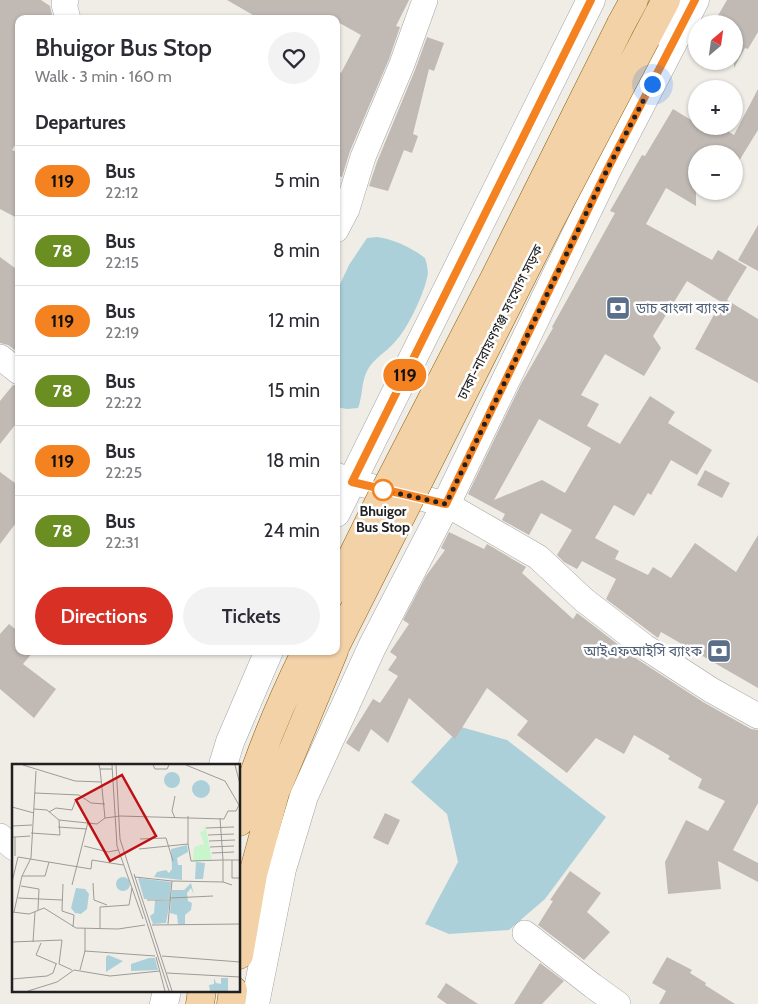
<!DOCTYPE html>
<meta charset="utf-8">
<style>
body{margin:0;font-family:Cabin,"Noto Sans Bengali",sans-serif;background:#f2f2f3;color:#2b2b33;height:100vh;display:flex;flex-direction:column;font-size:19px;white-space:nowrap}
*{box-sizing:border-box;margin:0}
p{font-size:16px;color:#7c7c81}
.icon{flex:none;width:28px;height:28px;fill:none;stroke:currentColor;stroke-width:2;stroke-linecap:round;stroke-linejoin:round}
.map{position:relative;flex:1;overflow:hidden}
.side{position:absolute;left:15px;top:15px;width:325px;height:640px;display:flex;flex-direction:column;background:#fff;border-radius:10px;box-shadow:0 1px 4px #0004}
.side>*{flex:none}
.badge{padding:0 10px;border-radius:16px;font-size:18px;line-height:32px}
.needle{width:32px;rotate:29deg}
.tools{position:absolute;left:688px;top:15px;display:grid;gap:10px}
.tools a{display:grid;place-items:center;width:55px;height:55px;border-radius:50%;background:#fff;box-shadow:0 1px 4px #0004;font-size:25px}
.you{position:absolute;width:25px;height:25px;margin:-12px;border:4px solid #fff;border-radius:50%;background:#1a73e8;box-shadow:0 0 0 8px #1a73e833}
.map>.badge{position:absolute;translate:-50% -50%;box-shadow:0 0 0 2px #fff}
h2{padding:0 20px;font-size:19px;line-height:45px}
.round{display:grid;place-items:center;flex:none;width:52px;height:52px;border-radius:26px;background:#f2f2f3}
.headline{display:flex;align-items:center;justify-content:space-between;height:85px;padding:0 20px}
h1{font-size:24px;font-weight:600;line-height:38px}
.cta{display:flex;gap:10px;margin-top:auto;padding:10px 20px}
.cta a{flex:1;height:58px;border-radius:30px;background:#d93025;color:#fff;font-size:20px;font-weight:600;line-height:58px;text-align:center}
.cta a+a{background:#f2f2f3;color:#2b2b33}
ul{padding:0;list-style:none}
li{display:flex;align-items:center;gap:15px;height:70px;padding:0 20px;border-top:1px solid #e1e1e2}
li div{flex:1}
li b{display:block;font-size:19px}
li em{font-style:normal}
li .badge{min-width:55px;font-weight:700;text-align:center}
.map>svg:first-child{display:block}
.water{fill:#acd0d9}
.building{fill:#c0b9b4;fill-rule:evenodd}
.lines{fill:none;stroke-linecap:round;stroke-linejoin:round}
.minor-casing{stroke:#a4a4a4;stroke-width:26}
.tertiary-casing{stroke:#a4a4a4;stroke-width:29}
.primary-casing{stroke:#8f630d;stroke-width:29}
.minor{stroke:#fff;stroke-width:25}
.tertiary{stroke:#fff;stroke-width:28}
.primary{stroke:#f4d2a8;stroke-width:28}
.primary-bridge-casing{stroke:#8f630d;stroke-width:29;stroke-linecap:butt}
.primary-bridge{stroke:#f4d2a8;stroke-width:28}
.line-casing{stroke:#fff;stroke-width:11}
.line{stroke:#f58220;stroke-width:8}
.walk{stroke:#202020;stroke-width:5;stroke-dasharray:0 9}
.stop-dot{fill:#fff;stroke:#f58220;stroke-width:2.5}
.labels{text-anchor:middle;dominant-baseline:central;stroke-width:5;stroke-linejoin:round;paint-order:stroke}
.service-label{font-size:14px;fill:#4e5e75;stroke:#fff;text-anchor:start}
.street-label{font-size:14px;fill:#202020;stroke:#fff}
.stop-label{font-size:14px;font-weight:bold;fill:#202020;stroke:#fff}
.inset-road{fill:none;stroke:#9d9b97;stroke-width:1}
.view{fill:#bf1113;fill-opacity:0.15;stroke:#bf1113;stroke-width:2.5}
.inset-edge{fill:none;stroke:#202020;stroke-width:2.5}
</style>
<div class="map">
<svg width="758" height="1004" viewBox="0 0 758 1004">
<rect width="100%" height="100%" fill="#f0ede7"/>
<path class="water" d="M377 237C394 239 412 248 425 258 427 264 429 272 427 278 423 296 407 330 394 343 385 353 373 359 367 371 361 383 363 396 358 408L347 409 336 407V293L349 265 367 238Z
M461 727 507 740 606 817 545 899 509 930 449 934 425 924 458 862 447 814 411 782Z"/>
<path class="building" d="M0 0H41L50 6 53 19H19V138L12 150 19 153V219L0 209Z
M227 0H409L396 26 400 27 389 59 350 151 342 177 336 175V70L341 73 361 35 336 21V19H260Z
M727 0H758V32L748 49 745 48 734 68V24H713Z
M427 37 444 43 434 71 429 69 413 134 418 136 412 153 404 150 388 191 369 186 377 162 415 70Z
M758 89V130L734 169V151L732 154H696V206L666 188 646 224 712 260 718 250 747 267 727 300 758 319V383L695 349 721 302 687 281 653 336 661 348 644 376 605 354 581 395 599 404 587 426 620 444 650 396 675 412 668 423 712 450 697 475 671 460 651 495 648 493 634 516 614 505 595 538 619 551 615 559 648 575 653 567 671 578 695 543 736 572 758 535V688L661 632 658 638 606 599 616 579 582 561 577 569 564 562 557 555 572 530 541 513 529 535 502 520 505 514 468 494 521 384 553 328 552 327 615 213 610 211 642 155 645 156 673 109 696 123V126H719L734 135ZM539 419 591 448 565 493 542 480 494 500Z
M758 225V271L738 260Z
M0 257 19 271V353L8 345 0 343Z
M13 385 19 386V420L0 444V401Z
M705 470 730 483 722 498 697 485Z
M0 472 19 486V519L0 544Z
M449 532 484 549 487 544 526 567 522 573 573 619 577 613 637 659 703 702 751 729 758 730V803L733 850 758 863V882L718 861 721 889 668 894 665 862 686 820 708 831 725 801 698 788 702 779 668 759 670 756 634 735 624 754 596 738 567 773 517 735 528 721 487 688 455 739 409 698 388 743 371 729 359 752 346 743 373 699 380 703 398 676 388 670 397 657 390 652 409 624 403 620 426 576 445 550 441 548Z
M9 624 19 632V651H34L23 664 56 689 34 718 0 689V634Z
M385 813 400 820 388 845 373 838Z
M570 871 601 893 587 912 610 932 584 960 538 925 553 901 550 900Z
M667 957 692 970 690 973 706 983 705 985 735 1004H659L666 991 652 983Z
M540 963 564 981 542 1004H514Z
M446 983 478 1004H447L437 997Z"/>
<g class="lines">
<defs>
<path id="minor" d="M66 0 64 4 68 19
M336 230 347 209 363 157 402 64 425 0
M0 357 19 372
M336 475 352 482 446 504 538 557 584 600 645 647 711 690 758 716
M0 836 14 848
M525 933 593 986 618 1004"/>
<path id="tertiary" d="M336 513 591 0
M223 765 230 742 269 651
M164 1004 167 990
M255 1004 282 869 304 796 372 647 446 504 608 168 695 0"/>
<path id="primary" d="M621 24 634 0
M646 38 666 0
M239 822C255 763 279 706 306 651
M239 955 253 874 275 793 334 651
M200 1004 202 990
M231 1004 233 990"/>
</defs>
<use href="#minor" class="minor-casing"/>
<use href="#tertiary" class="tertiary-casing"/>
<use href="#primary" class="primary-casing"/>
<use href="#minor" class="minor"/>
<use href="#tertiary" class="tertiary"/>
<use href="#primary" class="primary"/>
<defs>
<path id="primary-bridge" d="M336 589 381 498 495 277 621 24
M336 645 549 223 646 38"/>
</defs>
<use href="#primary-bridge" class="primary-bridge-casing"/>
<use href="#primary-bridge" class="primary-bridge"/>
</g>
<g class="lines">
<defs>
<path id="line" d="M591 0 352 482 446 504 608 168 695 0"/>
</defs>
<use href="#line" class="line-casing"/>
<use href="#line" class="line"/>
<path class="walk" d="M383 490 446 504 608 168 652 84"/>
</g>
<defs>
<symbol id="bank-square" viewBox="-11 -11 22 22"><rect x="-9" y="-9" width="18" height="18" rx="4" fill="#5c6f8a" stroke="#fff"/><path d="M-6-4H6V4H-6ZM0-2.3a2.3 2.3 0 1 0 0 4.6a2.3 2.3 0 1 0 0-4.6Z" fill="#fff"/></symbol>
</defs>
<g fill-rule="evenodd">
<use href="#bank-square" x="604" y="294" width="28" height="28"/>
<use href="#bank-square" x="705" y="637" width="28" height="28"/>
</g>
<circle class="stop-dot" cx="383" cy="490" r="10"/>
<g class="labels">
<g class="service-label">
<text x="636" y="308">ডাচ বাংলা ব্যাংক</text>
<text x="702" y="651" text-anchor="end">আইএফআইসি ব্যাংক</text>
</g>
<g class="street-label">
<text transform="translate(500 322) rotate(-63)">ঢাকা-নারায়ণগঞ্জ সংযোগ সড়ক</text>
</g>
<g class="stop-label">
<text x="383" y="511">Bhuigor<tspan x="383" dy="16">Bus Stop</tspan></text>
</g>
</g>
<g transform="translate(12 764)">
<rect width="228" height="228" fill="#f0ede7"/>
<path d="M193 60 200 96 181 98 182 83 192 80 188 68 192 67Z" fill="#c9f5cc"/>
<path d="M152 16a8 8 0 1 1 16 0a8 8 0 1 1-16 0ZM180 25a9 9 0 1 1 18 0a9 9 0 1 1-18 0ZM175 81 176 88 165 94 166 101H170V116L142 113 145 108 154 106 157 109 160 105 159 85ZM184 98 193 99 191 115H183ZM104 120a7 7 0 1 1 14 0a7 7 0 1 1-14 0ZM126 114 159 118 158 135H132ZM179 119 182 131 179 124 175 129 176 137 180 139 179 146 173 151V160H166L165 151 158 149 160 126H172ZM64 124 73 125 77 130 75 145 69 150 63 149 59 144ZM143 136 158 137 154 159 141 160 138 152 142 149ZM96 191 111 197 94 208V193ZM137 194H143L146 206 119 207V200ZM202 214 204 219 209 220V214H216V227H198L197 221 202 220Z" fill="#acd0d9"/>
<path class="inset-road" d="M11 1 63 17 90 18M87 1 88 5H100M100 1 105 82 131 155M104 1 108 75 157 227M141 1 143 5H155L157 1M223 1 228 20M88 5 93 54M23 29 67 31 79 39 93 40M163 32 160 47 163 54M0 43 22 49M22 45 35 46 47 56 85 60 93 54 108 52 212 55 216 47H224L227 41 213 17 174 1M37 48 44 44 60 46 64 35 68 34M176 52V80M208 54 211 96H228M0 62 20 61M46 63 75 65M194 64 222 63M19 69 48 71 47 56M196 71 222 70M0 73H3V92M3 73 18 72M128 75 154 74 161 97M197 77 223 76M72 82 96 88 106 86M198 83 222 82M127 85 176 80 179 97 211 96V118M200 89 222 88M220 96V114H228M122 110 160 227M10 112H33L37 98M123 113 160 117 211 118 220 121M0 118 6 93 79 105 80 96 111 101M81 119 82 136 95 141M51 120 50 147 62 151 61 163M60 121 76 58M9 122 27 125 26 146M6 134 50 136M159 134 201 132M135 136H159M0 148 17 150 32 144 64 164 106 165 133 161M2 148 10 112 19 94 24 7M156 160 160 117M140 161 228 160M88 165V143L117 141 120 124M0 178 50 176 47 200 60 206M21 178 23 148M29 179 24 191 45 200M73 188V164M150 192 228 198M144 193 153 227M68 206 73 187 143 192M155 209 228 213M0 215 35 212 41 209 44 200M16 227 45 218 62 206 98 212 148 207"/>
<path class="view" d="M110 11 144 72 98 97 64 36Z"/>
<rect width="228" height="228" class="inset-edge"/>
</g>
</svg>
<div class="tools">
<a><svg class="needle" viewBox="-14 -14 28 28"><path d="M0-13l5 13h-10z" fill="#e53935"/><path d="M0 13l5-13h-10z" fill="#7c7c81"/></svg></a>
<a>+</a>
<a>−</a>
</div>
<div class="you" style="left:652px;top:84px"></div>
<b class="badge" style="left:405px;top:375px;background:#f58220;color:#111">119</b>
<section class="side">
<div class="headline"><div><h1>Bhuigor Bus Stop</h1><p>Walk · 3 min · 160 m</p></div><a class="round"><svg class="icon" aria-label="heart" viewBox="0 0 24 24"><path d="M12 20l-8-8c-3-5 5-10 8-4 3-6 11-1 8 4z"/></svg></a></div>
<h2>Departures</h2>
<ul>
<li><span class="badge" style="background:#f58220;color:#111">119</span><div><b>Bus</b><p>22:12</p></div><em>5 min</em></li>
<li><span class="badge" style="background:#6b8e23;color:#fff">78</span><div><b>Bus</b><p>22:15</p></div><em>8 min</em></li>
<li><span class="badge" style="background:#f58220;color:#111">119</span><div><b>Bus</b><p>22:19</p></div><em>12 min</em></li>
<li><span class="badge" style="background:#6b8e23;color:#fff">78</span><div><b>Bus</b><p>22:22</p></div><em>15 min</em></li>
<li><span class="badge" style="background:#f58220;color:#111">119</span><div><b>Bus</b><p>22:25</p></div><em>18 min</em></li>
<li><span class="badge" style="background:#6b8e23;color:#fff">78</span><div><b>Bus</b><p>22:31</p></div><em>24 min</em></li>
</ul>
<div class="cta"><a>Directions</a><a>Tickets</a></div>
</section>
</div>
